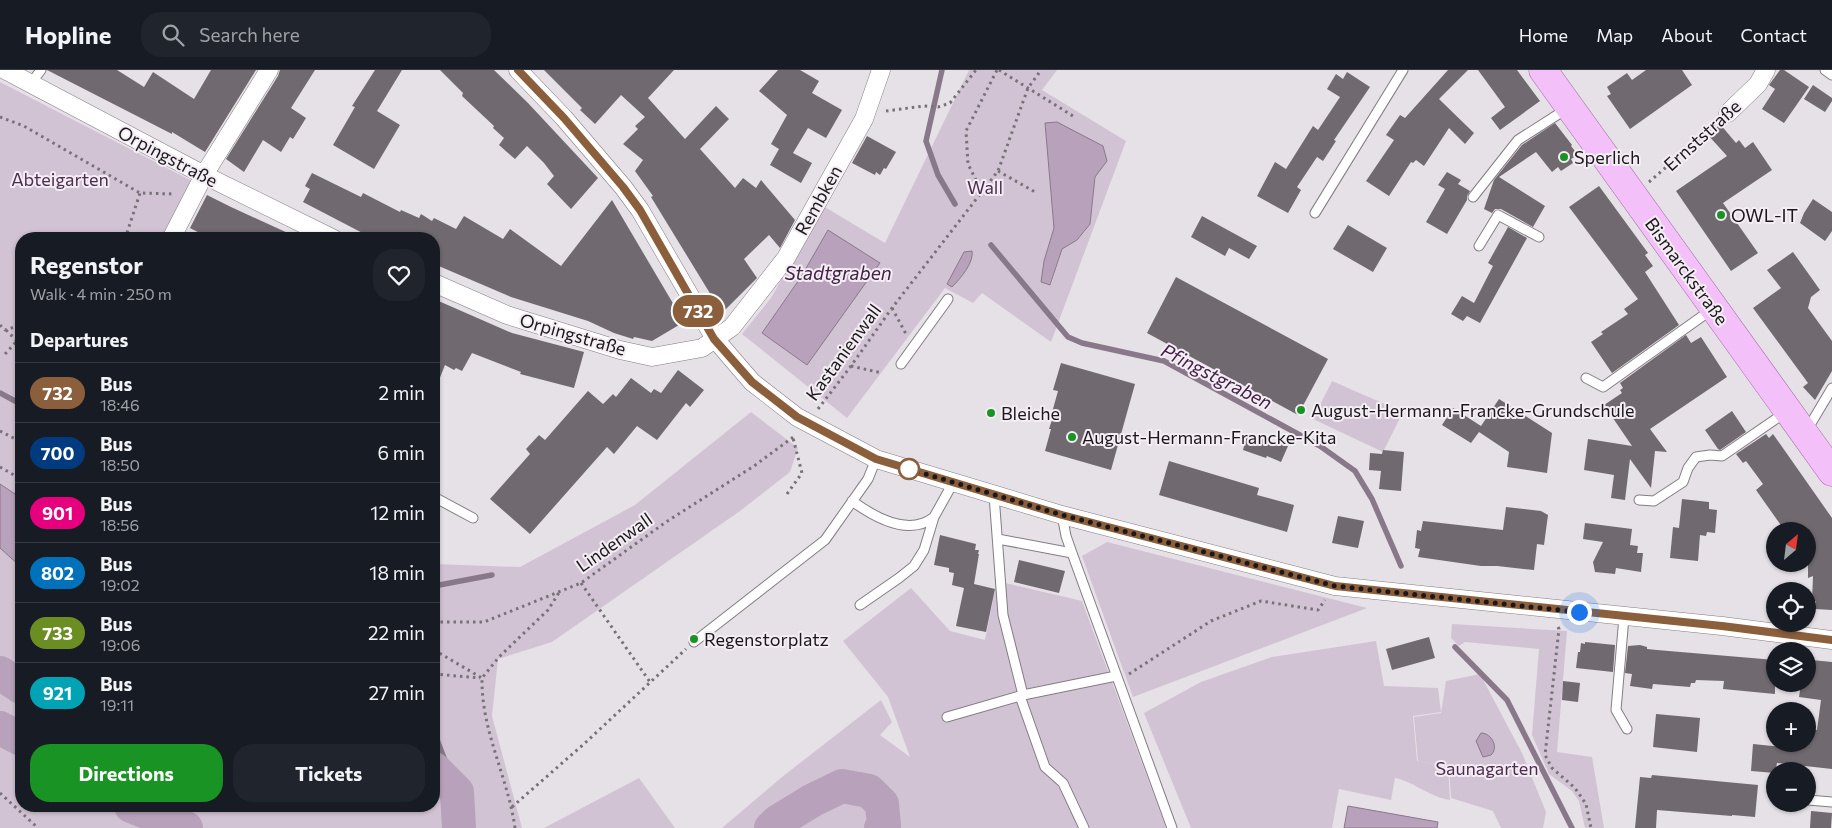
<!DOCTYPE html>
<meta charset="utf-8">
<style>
body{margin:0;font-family:Commissioner,sans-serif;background:#20242c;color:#f1f3f6;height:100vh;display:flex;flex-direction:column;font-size:19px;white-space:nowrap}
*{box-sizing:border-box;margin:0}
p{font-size:16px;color:#9ea1a6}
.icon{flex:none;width:28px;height:28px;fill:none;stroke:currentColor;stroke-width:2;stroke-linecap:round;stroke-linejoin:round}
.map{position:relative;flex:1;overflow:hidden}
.side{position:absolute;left:15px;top:162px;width:425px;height:580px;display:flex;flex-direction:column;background:#171b24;border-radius:20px;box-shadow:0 1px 4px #0004}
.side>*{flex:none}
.badge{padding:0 10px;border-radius:16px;font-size:18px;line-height:32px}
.needle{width:32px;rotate:28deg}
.buttons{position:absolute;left:1766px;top:452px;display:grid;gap:10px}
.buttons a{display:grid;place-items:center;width:50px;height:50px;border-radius:50%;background:#171b24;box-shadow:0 1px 4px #0004;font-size:25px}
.you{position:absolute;width:25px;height:25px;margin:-12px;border:4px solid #fff;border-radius:50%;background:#1a73e8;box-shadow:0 0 0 8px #1a73e833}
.map>.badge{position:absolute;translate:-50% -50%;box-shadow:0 0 0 2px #fff}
h2{padding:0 15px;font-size:19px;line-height:45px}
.round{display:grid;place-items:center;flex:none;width:52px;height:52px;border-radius:20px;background:#20242c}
.overview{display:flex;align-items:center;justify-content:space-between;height:85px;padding:0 15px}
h1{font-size:24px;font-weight:700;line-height:38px}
.primary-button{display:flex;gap:10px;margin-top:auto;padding:10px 15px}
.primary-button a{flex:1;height:58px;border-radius:20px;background:#199323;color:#fff;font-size:20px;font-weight:700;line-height:58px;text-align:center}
.primary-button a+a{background:#20242c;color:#f1f3f6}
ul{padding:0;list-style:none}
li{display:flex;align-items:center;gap:15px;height:60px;padding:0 15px;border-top:1px solid #363941}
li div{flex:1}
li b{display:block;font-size:19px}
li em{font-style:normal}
li .badge{min-width:55px;font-weight:700;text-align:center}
header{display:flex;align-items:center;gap:30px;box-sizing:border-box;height:70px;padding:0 25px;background:#171b24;border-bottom:1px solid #363941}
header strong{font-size:24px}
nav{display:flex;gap:28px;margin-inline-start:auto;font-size:18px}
.search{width:350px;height:45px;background:#20242c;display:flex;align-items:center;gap:12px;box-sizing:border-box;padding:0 18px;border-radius:20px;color:#9ea1a6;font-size:19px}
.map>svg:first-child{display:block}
.green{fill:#d2c3d4;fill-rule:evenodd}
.water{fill:#b8a1ba;stroke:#89788a}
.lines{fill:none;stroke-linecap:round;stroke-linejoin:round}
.stream{stroke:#89788a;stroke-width:5.5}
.river{stroke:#b8a1ba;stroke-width:34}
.building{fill:#706a70}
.service-casing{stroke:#837d83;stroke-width:11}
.minor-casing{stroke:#837d83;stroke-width:19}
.primary-casing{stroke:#a36aa8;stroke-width:29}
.path{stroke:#767377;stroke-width:3;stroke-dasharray:2.5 4;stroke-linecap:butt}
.service{stroke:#fff;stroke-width:9}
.minor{stroke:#fff;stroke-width:18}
.primary{stroke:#f4c0f9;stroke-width:28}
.line-casing{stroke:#fff;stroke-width:11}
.line{stroke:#8b5e3c;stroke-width:8}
.walk{stroke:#1a181a;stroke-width:5;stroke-dasharray:0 9}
.poi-dot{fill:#199323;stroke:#f4edf4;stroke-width:2}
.stop-dot{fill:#fff;stroke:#8b5e3c;stroke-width:2.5}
.labels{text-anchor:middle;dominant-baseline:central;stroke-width:4;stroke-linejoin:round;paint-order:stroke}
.street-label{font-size:18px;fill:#1a181a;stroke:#f4edf4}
.poi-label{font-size:18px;fill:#1a181a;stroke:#f4edf4;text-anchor:start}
.park-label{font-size:18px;fill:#4e2c51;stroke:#f4edf4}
.water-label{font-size:19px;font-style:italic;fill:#412145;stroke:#f4edf4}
</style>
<header>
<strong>Hopline</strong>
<div class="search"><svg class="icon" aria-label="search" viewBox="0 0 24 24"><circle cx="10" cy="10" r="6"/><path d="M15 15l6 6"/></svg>Search here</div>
<nav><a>Home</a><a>Map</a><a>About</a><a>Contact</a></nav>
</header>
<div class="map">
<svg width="1832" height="758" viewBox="0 0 1832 758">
<rect width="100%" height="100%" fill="#e6e0e7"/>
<path class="green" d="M969 0H1057L1042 20 1126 71 1051 272 982 223 973 233 945 218 847 348 742 264 771 228 823 136 885 173ZM1107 91 1095 107 1090 154 1077 170 1062 179 1051 215 1042 212 1044 191 1054 158ZM829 160 807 295 762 263 801 207Z
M0 12 194 112 165 169H21V428L0 414Z
M1332 311 1403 342 1383 382 1313 349Z
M751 342 798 378 790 402 740 441 552 572 498 589 492 646 522 758H0V478L21 497V736H434V494L520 497 635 435Z
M1107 472 1367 538 1133 627 1082 486Z
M997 511 1082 531 1166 758H722L782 707 881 630 892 652 880 665 910 687 888 627 843 571 911 518 950 561 985 570Z
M1452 554 1567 561 1557 682 1592 687 1604 758H1585L1579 731 1572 721 1549 704 1532 665 1539 579 1465 572 1459 576 1451 568Z
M1376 571 1384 616 1438 618 1441 642 1413 646 1417 691 1448 696 1450 730C1429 727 1415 712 1395 708L1391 730 1339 719 1332 758H1191L1144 643 1201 612 1272 587Z
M1480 604 1522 683 1546 742 1543 758H1501L1493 741 1451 728 1449 696 1418 691 1414 647 1441 643 1446 611Z
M639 708 675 758H544Z"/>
<path class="water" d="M1057 52 1103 76 1107 91 1095 107 1090 154 1077 170 1062 179 1050 215 1041 212 1044 191 1054 158 1045 53Z
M828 160 880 193 807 295 762 263 801 207Z
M972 181C974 193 960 209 952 217L947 214 964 182Z
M0 414 21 428V497L0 478Z
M1481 663C1492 663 1499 678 1491 685 1491 685 1484 687 1483 687L1476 671Z
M1348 736 1438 752 1437 758H1344Z"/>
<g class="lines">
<path class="stream" d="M942 0 926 71 938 105 955 134
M991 175 1068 267 1082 273 1164 291 1320 376 1355 401 1372 429 1401 496
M0 323 15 331 21 332
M434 516 492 505
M1455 577 1507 630 1572 758
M434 665 436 667 457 722"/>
<path class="river" d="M0 603 21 617
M0 658 21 669
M434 699 457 722 459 758
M131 736 186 758
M771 758 777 752 813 730 842 716 869 721 882 734 884 755 881 758"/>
</g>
<path class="building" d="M47 0H117L144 17 153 2 194 29 211 0H256L205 82 172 62V64Z
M280 0H315L291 38 306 48 293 69 290 67 281 82 263 70 244 102 226 89 278 6Z
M375 0H402L377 41 400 55 374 99 333 75 355 37 352 36Z
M440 0H494L528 33 598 108 571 139 547 114 554 106 544 93 527 76 515 89 499 75 504 68 493 58 494 56 462 26 463 23Z
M544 0H674L648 28 685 69 716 36 729 49 700 79 735 118 743 108 756 118 761 110 795 150 780 178 769 165 744 189 757 208 722 243 651 127 653 126 635 101 643 90 623 74 638 59 635 56 645 47 621 25 595 54 580 40 582 38Z
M778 0H800L819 11 812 23 842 40 826 68 808 58 793 83 812 93 801 113 770 95 779 79 771 74 787 45 759 21Z
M1448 0H1468L1439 29 1474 63 1465 74 1449 58 1424 96 1416 90 1413 93 1411 92 1389 126 1366 111 1394 70 1386 65 1400 45 1405 48Z
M1478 0H1517L1540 31 1500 60 1491 48 1505 37Z
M1646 0H1682L1692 15 1630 59 1607 26 1611 24 1607 17 1627 3 1632 10Z
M1780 0H1784L1809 17 1784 53 1762 39 1775 19 1769 15Z
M1347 2 1370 17 1334 70 1336 71 1323 91 1317 87 1297 117 1301 120 1288 143 1257 126 1275 92 1286 99 1313 56 1318 60 1340 27 1327 19 1336 4 1343 9Z
M1813 15 1832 28V31L1825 42 1804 29Z
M1555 53 1572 75 1571 76 1578 85 1571 89 1573 93 1561 101 1558 97 1552 102 1536 82 1499 107 1545 136 1533 157 1501 139H1495L1492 143 1484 139 1494 110 1522 75Z
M1720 54 1736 73 1739 70 1745 78 1753 72 1772 100 1723 133 1758 183 1731 201 1676 121 1727 86 1708 65Z
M867 66 896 82 886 99 884 98 880 105 876 102 875 105 852 93Z
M1447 102 1461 110 1458 114 1470 121 1467 126V130L1447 164 1426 152 1445 119 1438 115Z
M312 103 361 127 363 123 400 142 401 140 419 148 421 144 432 151 434 148 456 159 464 146 503 169 510 159 561 196 612 130 684 252 652 271 634 267 633 269 614 263 588 251 511 227 434 194V169H374L303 132 310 119 305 116Z
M1599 116 1648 183 1645 185 1653 196 1645 202 1679 255 1612 303 1591 272 1603 264 1601 262 1628 244 1624 239 1638 229 1569 137Z
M207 125 231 137 301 169H211L190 158Z
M1813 129 1832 142V161L1825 171 1800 153 1804 143Z
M1202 146 1257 176 1249 189 1229 178 1225 186 1191 167Z
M1348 155 1387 178 1373 202 1333 179Z
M1508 157 1527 168 1480 253 1467 246 1463 251 1451 244 1462 226 1474 233 1493 196 1488 193Z
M1793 182 1820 220 1811 227 1808 238 1832 271V301L1815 330 1803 317 1808 313 1753 238 1781 218 1767 200Z
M1176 207 1328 289 1298 345 1147 263Z
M434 229 512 263 584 282 574 318 520 304 521 302 472 283 462 301 456 298 454 300 445 295 435 320H434Z
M1686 265 1691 273 1701 267 1727 307 1650 359 1667 382 1655 381 1651 418 1630 389 1625 430 1611 428 1614 405 1584 400 1588 369 1632 376 1604 335 1622 323 1620 320 1623 318 1620 313Z
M1061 293 1135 314 1111 400 1045 381 1051 359H1049L1053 347 1051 346 1058 321 1053 320Z
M678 300 704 320 690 337 686 333 657 370 637 356 614 384 607 377 530 464 490 429 530 384 526 379 539 365 545 370 588 321 603 334 613 324 616 327 631 308 651 323 654 319 661 323Z
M1499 329 1552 363 1547 403 1507 397 1509 382 1479 362 1471 373 1442 355 1453 338 1481 356Z
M1732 341 1746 362 1720 380 1718 379 1705 360Z
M1766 364 1769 368 1773 364 1832 448V540L1815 539 1816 531H1812L1813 506 1808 508V461H1785L1756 420 1763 414 1746 391 1743 393 1736 384Z
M1247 365 1288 376 1281 392 1267 386 1266 388 1243 380Z
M1383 380 1404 382 1401 421 1379 419 1381 401 1369 400 1370 383 1382 384Z
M1169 391 1259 418 1257 425 1294 435 1287 462 1159 425Z
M1682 429 1709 432V439L1717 440 1715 463 1707 462 1706 466 1700 465 1698 491 1670 488 1673 457 1679 458Z
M1506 437 1541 441 1548 445 1544 475 1537 474 1534 500 1497 496H1481L1418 487 1420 479 1415 478 1417 460 1421 461 1423 451 1503 460Z
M1338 446 1364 451 1358 478 1332 473Z
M1585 453 1632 459 1630 475 1638 476 1637 483H1643L1641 502 1616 498 1615 504 1595 502 1593 492 1603 472 1583 469Z
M940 465 976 474 975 480H979L978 484H979L974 514 995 519 986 562 956 556 964 518 952 515 954 503 949 502V498L934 495Z
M1019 490 1065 501 1059 523 1014 512Z
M1429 567 1435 588 1392 600 1386 579Z
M1585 572 1615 575 1613 602 1576 598 1578 582H1580L1581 573 1585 574Z
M1640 575 1647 577V579L1657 580 1775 590V624L1723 619 1724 611 1696 610 1695 613H1691L1690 617 1653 614 1652 619 1630 616 1632 604 1625 603 1628 576Z
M1812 590 1832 592V699L1777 693 1775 703 1751 701 1753 674 1803 679 1804 674H1808V659L1817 660 1821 630 1799 627 1801 614H1808V591L1812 592Z
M1563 611 1580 613 1578 632 1562 630Z
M1656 644 1700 648 1697 682 1653 677Z
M1652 705 1758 715 1755 747 1732 745V746L1657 740 1656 758H1635L1640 707 1651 708Z
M1811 741 1832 743 1831 758H1810Z"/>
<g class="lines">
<defs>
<path id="service" d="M1825 0 1832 5
M31 13 41 0
M1473 127 1518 70 1568 38
M1315 143 1403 0
M1479 176 1498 145 1539 167
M901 294 948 229
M1586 308 1603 317 1711 240
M1805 359 1810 355 1832 318
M434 427 473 448
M1639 430 1654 431 1683 412 1688 398 1696 387 1710 385 1722 386 1786 342
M852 431C874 447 909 467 934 447
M1062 445 1066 466 1072 483 1172 758
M998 469 1072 483
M860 535 899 508 914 496 924 480 934 447 953 413
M1624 547 1616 640 1627 659
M694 572 825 470 868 409 876 389
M1023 625 1116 606
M1020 626 1045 697 1063 713 1084 758
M947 647 1023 625 1003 545 994 425
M1808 730 1832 732"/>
<path id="minor" d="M5 0 204 105 334 169
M518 0 564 48 623 117 640 140 715 269 752 312 797 347 876 389 1062 445 1335 516 1722 556 1832 570
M1728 43 1758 14 1766 0
M171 169 204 105 269 0
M434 213 507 245 620 280 652 287 702 278 732 257 786 188 864 49 881 0"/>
<path id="primary" d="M1543 0 1832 402"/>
</defs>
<use href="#service" class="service-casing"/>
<use href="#minor" class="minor-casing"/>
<use href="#primary" class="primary-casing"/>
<path class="path" d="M999 0 1073 46
M886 41 924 36 938 37 950 33 976 0
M0 47 24 56 140 123 175 124
M998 101 1035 122
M1649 112 1716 54
M982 122 968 94 966 61 997 0
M125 169 140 123
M892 238 906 264
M0 255 5 260 21 255
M6 260 21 275
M5 284 17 271
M851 296 882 303
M818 339 851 296 892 238 998 101 1028 18 1041 0
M0 361 21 372
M0 397 21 409
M787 424 802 403 793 368
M581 513 650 612
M434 552H484L581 513 666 452 754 396 796 365
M1558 557 1559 559 1545 685 1552 698 1575 718 1586 734 1591 758
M434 580 482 608
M434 604 480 608
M1129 604 1211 551 1261 531 1318 540 1325 530
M0 723 38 758
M512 737 585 673 686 579
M515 758C508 707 481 661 482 608L499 587 548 540 560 521"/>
<use href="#service" class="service"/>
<use href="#minor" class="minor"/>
<use href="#primary" class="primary"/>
</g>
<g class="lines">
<defs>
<path id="line" d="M518 0 564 48 623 117 640 140 714 269 752 312 797 347 876 389 1062 445 1335 516 1722 556 1832 570"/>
</defs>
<use href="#line" class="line-casing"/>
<use href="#line" class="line"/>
<path class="walk" d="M909 399 1062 445 1335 516 1579 542"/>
</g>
<g class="poi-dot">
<circle cx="1564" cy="87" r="5"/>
<circle cx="1721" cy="145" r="5"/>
<circle cx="1301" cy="340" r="5"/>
<circle cx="991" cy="343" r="5"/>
<circle cx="1072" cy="367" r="5"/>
<circle cx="694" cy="569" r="5"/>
</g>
<circle class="stop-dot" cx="909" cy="399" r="10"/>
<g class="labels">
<g class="street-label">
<text transform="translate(1702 65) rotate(-42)">Ernststraße</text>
<text transform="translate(168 86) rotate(28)">Orpingstraße</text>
<text transform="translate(818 130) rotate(-61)">Rembken</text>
<text transform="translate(1687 201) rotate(54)">Bismarckstraße</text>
<text transform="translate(573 264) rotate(16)">Orpingstraße</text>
<text transform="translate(843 282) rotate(-54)">Kastanienwall</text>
<text transform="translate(614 472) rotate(-35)">Lindenwall</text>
</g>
<g class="poi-label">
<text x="1574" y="87">Sperlich</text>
<text x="1731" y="145">OWL-IT</text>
<text x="1311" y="340">August-Hermann-Francke-Grundschule</text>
<text x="1001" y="343">Bleiche</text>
<text x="1082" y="367">August-Hermann-Francke-Kita</text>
<text x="704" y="569">Regenstorplatz</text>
</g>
<g class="park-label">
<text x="60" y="109">Abteigarten</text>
<text x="985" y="117">Wall</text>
<text x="1487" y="698">Saunagarten</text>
</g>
<g class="water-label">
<text x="838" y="202">Stadtgraben</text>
<text transform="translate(1217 306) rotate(27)">Pfingstgraben</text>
</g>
</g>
</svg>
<div class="buttons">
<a><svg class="needle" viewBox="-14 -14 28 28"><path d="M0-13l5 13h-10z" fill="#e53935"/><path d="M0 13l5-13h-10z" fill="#9ea1a6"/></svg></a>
<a><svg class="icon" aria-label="locate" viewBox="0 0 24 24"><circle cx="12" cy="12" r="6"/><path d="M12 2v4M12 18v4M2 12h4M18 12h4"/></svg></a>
<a><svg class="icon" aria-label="layers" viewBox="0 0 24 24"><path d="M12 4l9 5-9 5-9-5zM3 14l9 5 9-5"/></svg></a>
<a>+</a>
<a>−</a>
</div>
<div class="you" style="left:1579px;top:542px"></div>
<b class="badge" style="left:698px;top:241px;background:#8b5e3c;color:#fff">732</b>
<section class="side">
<div class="overview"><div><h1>Regenstor</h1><p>Walk · 4 min · 250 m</p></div><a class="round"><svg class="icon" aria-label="heart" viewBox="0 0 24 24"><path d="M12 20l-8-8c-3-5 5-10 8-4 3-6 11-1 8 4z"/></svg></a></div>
<h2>Departures</h2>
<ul>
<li><span class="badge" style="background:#8b5e3c;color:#fff">732</span><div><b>Bus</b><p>18:46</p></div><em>2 min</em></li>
<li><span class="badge" style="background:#003b80;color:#fff">700</span><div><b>Bus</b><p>18:50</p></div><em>6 min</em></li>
<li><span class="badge" style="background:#e6007e;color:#fff">901</span><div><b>Bus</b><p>18:56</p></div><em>12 min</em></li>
<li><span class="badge" style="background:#0072bc;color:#fff">802</span><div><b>Bus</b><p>19:02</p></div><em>18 min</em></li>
<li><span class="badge" style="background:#6b8e23;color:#fff">733</span><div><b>Bus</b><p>19:06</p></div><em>22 min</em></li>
<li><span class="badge" style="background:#00a3b4;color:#fff">921</span><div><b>Bus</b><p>19:11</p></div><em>27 min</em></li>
</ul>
<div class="primary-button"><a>Directions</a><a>Tickets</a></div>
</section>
</div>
